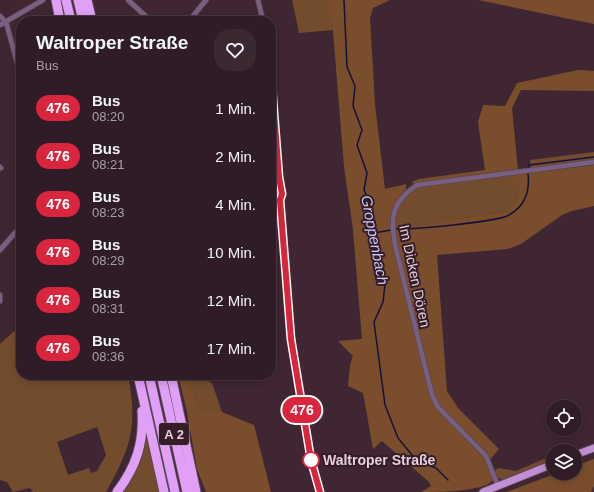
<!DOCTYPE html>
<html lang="de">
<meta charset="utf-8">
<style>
body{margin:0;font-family:Helvetica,sans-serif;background:#3b2932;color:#f1f3f6;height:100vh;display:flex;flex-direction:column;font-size:15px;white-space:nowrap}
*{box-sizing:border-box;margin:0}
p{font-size:13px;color:#a7a1a7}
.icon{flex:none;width:22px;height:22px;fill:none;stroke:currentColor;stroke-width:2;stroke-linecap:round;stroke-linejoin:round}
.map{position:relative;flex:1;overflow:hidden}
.side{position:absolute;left:16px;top:16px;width:260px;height:364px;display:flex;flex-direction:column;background:#2f1c26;border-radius:16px;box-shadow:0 2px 10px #0003,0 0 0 1px #4a3a43}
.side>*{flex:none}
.badge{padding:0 8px;border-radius:13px;font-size:14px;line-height:26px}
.controls{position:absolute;left:546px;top:400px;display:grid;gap:8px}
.controls a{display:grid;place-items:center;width:36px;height:36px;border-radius:50%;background:#2f1c26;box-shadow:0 2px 10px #0003,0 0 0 1px #4a3a43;font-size:20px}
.map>.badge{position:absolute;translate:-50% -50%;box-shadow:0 0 0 2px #fff}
.round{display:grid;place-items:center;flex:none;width:42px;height:42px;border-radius:16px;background:#3b2932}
.summary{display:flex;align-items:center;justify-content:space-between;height:68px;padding:0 20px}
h1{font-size:19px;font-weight:700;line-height:30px}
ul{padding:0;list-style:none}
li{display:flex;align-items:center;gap:12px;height:48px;padding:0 20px}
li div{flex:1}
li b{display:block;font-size:15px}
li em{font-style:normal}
li .badge{min-width:44px;font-weight:700;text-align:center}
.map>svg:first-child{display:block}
.green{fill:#734c2e;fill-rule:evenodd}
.forest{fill:#7a4e2c}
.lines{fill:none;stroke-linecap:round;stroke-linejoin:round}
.stream{stroke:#16113a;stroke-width:1.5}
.street-casing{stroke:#5c4550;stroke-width:6}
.primary-casing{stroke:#5c4550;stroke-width:9}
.highway-casing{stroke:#5c4550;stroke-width:11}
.street{stroke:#795f82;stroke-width:4.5}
.primary{stroke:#c28ed5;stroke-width:7}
.highway{stroke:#dfa0f6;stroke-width:9}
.line-casing{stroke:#fff;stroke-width:9}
.line{stroke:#d7263d;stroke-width:6}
.stop-dot{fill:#fff;stroke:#d7263d;stroke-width:2}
.labels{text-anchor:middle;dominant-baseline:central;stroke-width:4;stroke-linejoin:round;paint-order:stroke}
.shield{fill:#351c28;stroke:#ae9ba3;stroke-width:1}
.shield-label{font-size:13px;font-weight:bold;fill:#e2d1d8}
.street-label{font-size:14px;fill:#e2d1d8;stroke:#351c28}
.stop-label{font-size:14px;font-weight:bold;fill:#e2d1d8;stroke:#351c28;text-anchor:start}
.water-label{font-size:15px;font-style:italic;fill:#c9caf8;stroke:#351c28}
</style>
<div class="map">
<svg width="594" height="492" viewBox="0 0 594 492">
<rect width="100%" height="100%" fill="#3f2632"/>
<path class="green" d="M292 0H325L333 30 299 33Z
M594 152V161L531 170 530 160Z
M513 173V179L521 183 517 199 508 211 392 230 398 204 419 184Z
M21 325V375H128C138 427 131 447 106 492H33L30 488 13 492 7 482 0 480V344ZM97 427 106 455 97 471 91 473 89 468 68 475 57 442Z
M188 375H197L212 383 222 412 199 413Z
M146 427 160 492H121Z
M553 455V460L502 480 497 477 495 471 498 468 516 471Z"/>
<path class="forest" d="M325 0H390L373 8 370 18 375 104 385 189 406 184V189L392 212 390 230 508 211 517 199 520 185 512 181 511 175 594 165V206L572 211 562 215 521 244 508 249 437 255 447 391 458 408 499 449 487 463 493 480C484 492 439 492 421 492L431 486 429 482 382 441 373 449 363 393 348 386 350 365 353 356 338 341 362 339 353 230 344 167 333 31Z
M478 0H594V24Z
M578 70 594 71V91L521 90 512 108 518 170 413 184 412 182 419 179 485 170 478 122 483 105 505 106 517 83Z
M178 375H188L199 412H222L254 425 271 492H206L197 469 187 412Z
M594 459V486L591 492H507L557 473H575V466Z"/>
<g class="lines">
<path class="stream" d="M344 0 347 67 355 86 353 106 362 130 357 145 367 173 364 190 370 204 385 285 383 302 374 322 385 405 398 438 417 461 436 468 448 480
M528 169 529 165 594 157
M394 229C410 230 498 222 509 215 525 206 530 191 528 174
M374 233 391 230"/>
<defs>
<path id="street" d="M128 0 151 21
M258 0 263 21
M0 16 6 22 8 29 21 77
M189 21 206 0
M0 25 43 0
M271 74 279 177 282 194 280 200 291 339 311 460 320 492
M0 167 1 168
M279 178 277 185 280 200
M0 250 21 226
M0 295V301
M498 486 486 456 438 407 432 395 396 249C390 220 390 203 417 185L594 162"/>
<path id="primary" d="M575 455 594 448
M483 492 553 464"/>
<path id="highway" d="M56 0 60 21
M66 0 71 21
M78 0 83 21
M87 0 92 21
M138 375 164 492
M149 375 175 492
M161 375 187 492
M171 375 196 492
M117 492C136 467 144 443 142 411"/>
</defs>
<use href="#street" class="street-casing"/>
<use href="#primary" class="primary-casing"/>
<use href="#highway" class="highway-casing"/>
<use href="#street" class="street"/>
<use href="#primary" class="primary"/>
<use href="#highway" class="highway"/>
</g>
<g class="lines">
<defs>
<path id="line" d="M271 74 279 177 282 194 280 200 291 339 311 460 320 492"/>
</defs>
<use href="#line" class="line-casing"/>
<use href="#line" class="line"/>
</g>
<circle class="stop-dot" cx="311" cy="460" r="8"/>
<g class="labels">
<rect class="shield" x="159" y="423" width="30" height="22" rx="3"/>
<g class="shield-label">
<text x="174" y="434">A 2</text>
</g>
<g class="street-label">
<text transform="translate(415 276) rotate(78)">Im Dicken Dören</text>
</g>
<g class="stop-label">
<text x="323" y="460">Waltroper Straße</text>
</g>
<g class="water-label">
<text transform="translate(375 240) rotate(79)">Groppenbach</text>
</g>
</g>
</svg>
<div class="controls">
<a><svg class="icon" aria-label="locate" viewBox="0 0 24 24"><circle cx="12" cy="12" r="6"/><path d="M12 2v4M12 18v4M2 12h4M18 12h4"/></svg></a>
<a><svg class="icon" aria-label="layers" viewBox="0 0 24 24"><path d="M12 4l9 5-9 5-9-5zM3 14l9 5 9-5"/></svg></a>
</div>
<b class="badge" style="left:302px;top:410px;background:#d7263d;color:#fff">476</b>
<section class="side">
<div class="summary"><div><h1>Waltroper Straße</h1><p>Bus</p></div><a class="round"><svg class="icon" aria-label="heart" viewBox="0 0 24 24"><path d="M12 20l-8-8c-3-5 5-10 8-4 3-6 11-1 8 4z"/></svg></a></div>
<ul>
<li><span class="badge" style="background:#d7263d;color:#fff">476</span><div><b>Bus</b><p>08:20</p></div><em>1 Min.</em></li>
<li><span class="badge" style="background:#d7263d;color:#fff">476</span><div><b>Bus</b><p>08:21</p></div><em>2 Min.</em></li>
<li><span class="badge" style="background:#d7263d;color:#fff">476</span><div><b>Bus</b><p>08:23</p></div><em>4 Min.</em></li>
<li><span class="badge" style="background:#d7263d;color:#fff">476</span><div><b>Bus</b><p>08:29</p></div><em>10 Min.</em></li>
<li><span class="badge" style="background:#d7263d;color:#fff">476</span><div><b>Bus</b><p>08:31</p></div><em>12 Min.</em></li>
<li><span class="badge" style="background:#d7263d;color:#fff">476</span><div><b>Bus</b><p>08:36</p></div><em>17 Min.</em></li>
</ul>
</section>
</div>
